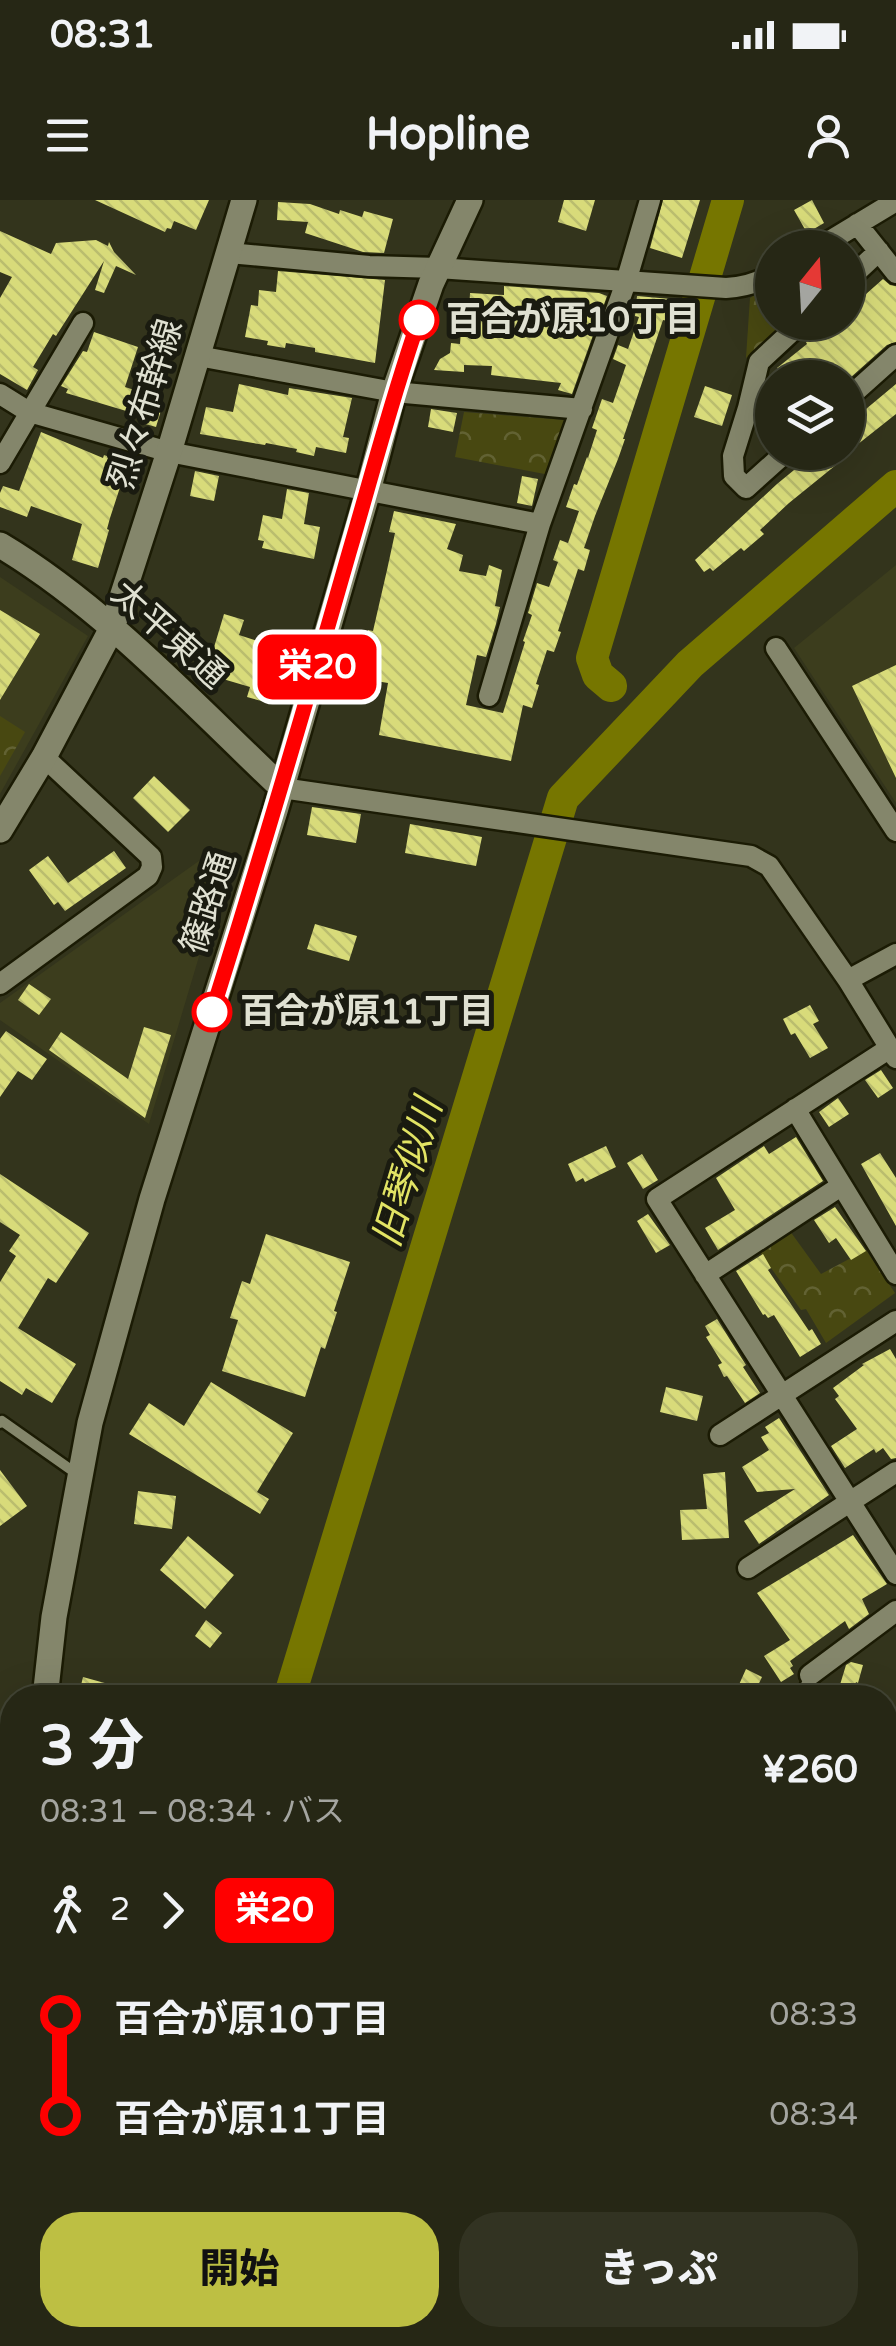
<!DOCTYPE html>
<html lang="ja">
<meta charset="utf-8">
<style>
body{margin:0;font-family:"Varela Round","Noto Sans JP",sans-serif;background:#323322;color:#f1f3f6;height:100vh;display:flex;flex-direction:column;font-size:38px;white-space:nowrap}
*{box-sizing:border-box;margin:0}
p{font-size:32px;color:#a4a5a0}
.icon{flex:none;width:55px;height:55px;fill:none;stroke:currentColor;stroke-width:2;stroke-linecap:round;stroke-linejoin:round}
.map{position:relative;flex:1;overflow:hidden}
.details{position:absolute;left:0px;top:1485px;width:898px;height:662px;display:flex;flex-direction:column;background:#262715;border-radius:40px 40px 0 0;box-shadow:0 10px 40px #0002,0 0 0 2px #424434}
.details>*{flex:none}
.badge{padding:0 20px;border-radius:15px;font-size:35px;line-height:65px}
.needle{width:65px;rotate:18deg}
.buttons{position:absolute;left:755px;top:30px;display:grid;gap:20px}
.buttons a{display:grid;place-items:center;width:110px;height:110px;border-radius:50%;background:#262715;box-shadow:0 10px 40px #0002,0 0 0 2px #424434;font-size:50px}
.map>.badge{position:absolute;translate:-50% -50%;box-shadow:0 0 0 5px #fff}
.legs{display:flex;align-items:center;gap:15px;height:110px;padding:0 40px;font-size:32px}
.legs p{margin-inline-start:auto}
.summary{display:flex;align-items:center;justify-content:space-between;height:170px;padding:0 40px}
h1{font-size:55px;font-weight:800;line-height:75px}
.cta{display:flex;gap:20px;margin-top:auto;padding:20px 40px}
.cta a{flex:1;height:115px;border-radius:40px;background:#bdbf43;color:#111;font-size:40px;font-weight:800;line-height:115px;text-align:center}
.cta a+a{background:#323322;color:#f1f3f6}
ul{padding:0 40px;list-style:none}
li{display:flex;align-items:center;gap:35px;height:100px;font-size:38px}
li i{display:grid;place-items:center;width:15px;height:100%;margin:0 12px;background:currentColor}
li i::after{content:'';width:25px;height:25px;margin:-12px;border:8px solid;border-radius:50%;background:#262715}
li p{margin-inline-start:auto}
li:first-child i{background:linear-gradient(#0000 50%,currentColor 0)}
li:last-child i{background:linear-gradient(currentColor 50%,#0000 0)}
.status{display:flex;justify-content:space-between;align-items:center;height:70px;padding:0 50px;background:#262715;direction:ltr}
.status svg{height:28px;fill:currentColor}
header{display:flex;justify-content:space-between;align-items:center;height:130px;padding:0 40px;background:#262715;font-size:45px;font-weight:800}
.map>svg:first-child{display:block}
.built{fill:#3c3d1d}
.forest{fill:url(#forest-crowns)}
.lines{fill:none;stroke-linecap:round;stroke-linejoin:round}
.river{stroke:#767600;stroke-width:32}
.building{fill:url(#building-back-hatch)}
.lane-casing{stroke:#1b1b04;stroke-width:15}
.street-casing{stroke:#1b1b04;stroke-width:25}
.secondary-casing{stroke:#1b1b04;stroke-width:30}
.lane{stroke:#84866b;stroke-width:10}
.street{stroke:#84866b;stroke-width:20}
.secondary{stroke:#84866b;stroke-width:25}
.line-1-casing{stroke:#fff;stroke-width:22}
.line-1{stroke:#f00;stroke-width:15}
.stop-1-dot{fill:#fff;stroke:#f00;stroke-width:5}
.labels{text-anchor:middle;dominant-baseline:central;stroke-width:10;stroke-linejoin:round;paint-order:stroke}
.stop-label{font-size:35px;font-weight:bold;fill:#e0e1d2;stroke:#1a1b10;text-anchor:start}
.street-label{font-size:35px;fill:#e0e1d2;stroke:#1a1b10}
.water-label{font-size:38px;font-style:italic;fill:#e2e464;stroke:#1a1b10}
</style>
<div class="status"><b>08:31</b><svg viewBox="0 0 49 12"><path d="M0 12V9h3v3zM5 12V6h3v6zM10 12V3h3v9zM15 12V0h3v12zM26 1h20v11H26zM47 4h2v5h-2z"/></svg></div>
<header><svg class="icon" aria-label="menu" viewBox="0 0 24 24"><path d="M4 6h16M4 12h16M4 18h16"/></svg>Hopline<svg class="icon" aria-label="person" viewBox="0 0 24 24"><circle cx="12" cy="8" r="4"/><path d="M4 21q1-7 8-7t8 7"/></svg></header>
<div class="map">
<svg width="896" height="2146" viewBox="0 0 896 2146">
<defs>
<pattern id="forest-crowns" width="20" height="18" patternUnits="userSpaceOnUse" patternTransform="scale(2.5)"><rect width="20" height="18" fill="#484811"/><path d="M2 6a3 3 0 1 1 6 0M12 15a3 3 0 1 1 6 0" fill="none" stroke="#626233"/></pattern>
<pattern id="building-back-hatch" width="6" height="6" patternUnits="userSpaceOnUse" patternTransform="scale(2.5)"><rect width="6" height="6" fill="#d8db7a"/><path d="M-1 5l2 2M0 0l6 6M5-1l2 2" fill="none" stroke="#babd6e"/></pattern>
</defs>
<rect width="100%" height="100%" fill="#33341c"/>
<path class="built" d="M896 365V603L794 448Z
M0 377 88 436 0 594Z
M217 648 229 656 149 924 0 820V803Z"/>
<path class="forest" d="M761 91 772 110V122L780 123 783 127 746 158 750 98Z
M464 212 564 220 567 225 550 275 455 257Z
M0 516 25 532 0 576Z
M787 1027 821 1074 866 1050 895 1093 826 1143 806 1109 801 1110 756 1047Z"/>
<g class="lines">
<path class="river" d="M611 486 598 475 592 458 728 0
M289 1498 563 598 690 464 896 286
M0 2141 12 2129"/>
</g>
<path class="building" d="M95 0H209L196 30 174 21 171 29 167 28 165 32Z
M564 0H595L586 31 558 22Z
M663 0H700L682 58 650 48Z
M812 0 824 23 807 33 794 10Z
M278 2 310 4 339 14 340 10 362 17 364 11 393 19 384 53 363 52 305 33 308 22 277 20Z
M0 31 51 54 56 43 96 40 108 46 109 42 114 52 136 75 116 66 104 93 95 90 104 61 56 136 53 134 33 167 38 170 27 190 0 174V98L12 77 0 72Z
M278 71 385 80 375 163 315 152V148L286 143 285 148 267 145 268 141 245 137 251 105 258 106 259 90 276 92Z
M883 79 890 85 896 86V142L887 145 850 178H784L777 168 807 144 806 142 830 122H848V110Z
M504 86 599 93 607 96 572 194 558 190 561 183 491 175 492 166 464 165V172L434 170 440 159 450 153 451 143 460 144 461 131 468 132 470 93 504 95Z
M637 96 671 99 668 121 663 120 623 239H625L618 259 595 316 584 348 590 350 584 371 578 369 558 431 561 432 554 452 547 450 536 484 539 485 532 508 523 505 511 561 379 535 388 483 358 478 368 430 373 431 387 370 395 333 389 332 394 311 456 324 447 349 463 355 459 371 486 376 489 365 502 370 495 406 500 407 496 424 486 457 477 455 466 505 503 513 525 442 523 441 532 415 528 413 537 383 549 387 558 362 553 360 560 340 568 343 579 311 566 307 574 284 577 285 587 257 588 258 597 230 592 228 602 199 613 203 626 165 613 159 618 145 628 149 639 117 635 116Z
M94 132 138 147 125 187 159 198 157 205 162 207 156 227 142 223 143 216 66 193 68 189 61 186 83 151 87 152Z
M239 184 288 195 289 188 352 198 343 237 349 238 346 253 316 247 314 256 296 252 297 249 266 243 265 245 200 234 206 207 233 212Z
M896 184V214L848 252V224Z
M705 186 732 195 722 226 694 217Z
M431 209 457 213 453 232 428 227Z
M41 232 103 258 104 255 128 263 110 318 107 329 109 330 98 368 72 360 82 324 31 306 27 317 0 307V293L3 286 19 291Z
M816 252H852L789 303 760 330 764 334 744 351 741 348 713 371 710 368 704 372 695 360 777 284Z
M195 271 219 276 214 301 190 296Z
M522 276 538 279 532 306 517 303Z
M287 289 309 293 304 324 320 327 314 359 262 348 264 341 258 340 263 315 282 319Z
M0 410 40 434 0 500Z
M224 414 244 420 239 435 283 449 265 502 247 497 250 487 206 474Z
M896 465V578L852 486Z
M154 576 190 610 168 632 133 598Z
M312 607 361 614 356 643 307 635Z
M410 624 482 637 476 666 405 653Z
M114 651 126 668 65 711 58 702 54 705 29 670 48 656 68 683Z
M315 724 357 736 349 761 307 749Z
M29 784 51 799 39 815 18 800Z
M810 805 819 821 813 824 828 848 810 858 795 833 791 835 783 819Z
M144 827 171 835 145 918 49 850 61 832 128 879Z
M6 831 47 859 32 880 18 871 0 897V839Z
M881 870 893 888 878 898 865 880Z
M838 898 849 914 829 927 819 912Z
M796 937 823 981 718 1050 705 1028 735 1010 716 978 764 946 769 954Z
M606 946 616 967 585 982 583 978 576 982 568 964Z
M880 953 896 978V1026L861 964Z
M642 954 658 980 643 989 627 963Z
M0 974 89 1033 56 1083 48 1078 18 1128 76 1164 52 1203 26 1188 22 1195 0 1181V1082L16 1056 9 1051 20 1035 0 1022Z
M835 1007 866 1051 851 1060 836 1038 829 1043 814 1020Z
M648 1014 670 1045 656 1053 637 1021Z
M266 1034 350 1062 334 1111 337 1112 325 1149 321 1147 305 1197 222 1171 238 1120 230 1118 242 1081 250 1084Z
M763 1054 771 1068 768 1070 809 1131 812 1129 821 1144 800 1157 774 1115 768 1118 765 1114 763 1115 736 1071Z
M717 1119 746 1165 743 1167 760 1193 745 1203 727 1176 724 1177 718 1165 722 1163 706 1137 710 1135 705 1126Z
M890 1149 896 1159V1258L891 1259 883 1248 876 1253 874 1249 845 1268 831 1246 857 1229 835 1199 839 1196 833 1188 864 1165 862 1164Z
M211 1182 293 1233 257 1292 269 1299 260 1314 129 1234 149 1203 184 1226Z
M666 1187 703 1196 697 1221 660 1212Z
M779 1218 829 1295 759 1344 744 1321 795 1289 757 1292 742 1267 769 1250 761 1237 769 1233 765 1227Z
M0 1270 27 1306 0 1326Z
M725 1272 729 1338 682 1340 680 1310 707 1309 703 1274Z
M138 1291 176 1296 172 1329 134 1324Z
M853 1335 887 1384 862 1399 869 1414 849 1429 845 1421 790 1461 793 1466 790 1468 794 1474 781 1482 764 1456 790 1440 757 1393Z
M188 1336 234 1375 205 1409 160 1370Z
M206 1420 222 1433 210 1448 195 1436Z
M851 1462 863 1465 858 1483 856 1482 851 1498H836L846 1465Z
M746 1469 762 1477 752 1498H733Z
M83 1477 141 1493 140 1498H78Z"/>
<g class="lines">
<defs>
<path id="lane" d="M0 1223 2 1221 77 1274
M800 1498 810 1476
M0 1698 12 1699
M0 1786 12 1788"/>
<path id="street" d="M857 24 896 73
M818 48 896 1
M229 53 369 66 438 68 726 88C744 87 758 83 772 74
M848 80 879 51
M198 156 394 192 582 209
M0 194 29 212 169 252 540 324
M848 198 896 155
M786 252 746 288 734 276 733 256 748 208 759 162 802 122
M0 263 83 123
M776 448 896 631
M489 496 540 324 626 82 650 0
M282 588 751 656 769 666 848 780 896 858
M848 780 896 754
M0 784 148 676 152 667 151 657 44 557
M890 848 657 999 896 1374
M795 909 896 1074
M705 1075 841 986
M720 1235 896 1121
M748 1368 896 1272
M810 1475 896 1411"/>
<path id="secondary" d="M0 345C104 407 194 505 282 588
M0 630 44 557 112 428 169 252 244 0
M45 1498 54 1417 90 1223 152 999 275 611 368 291 394 192 431 84 470 0
M0 1919 12 1817"/>
</defs>
<use href="#lane" class="lane-casing"/>
<use href="#street" class="street-casing"/>
<use href="#secondary" class="secondary-casing"/>
<use href="#lane" class="lane"/>
<use href="#street" class="street"/>
<use href="#secondary" class="secondary"/>
</g>
<g class="lines">
<defs>
<path id="line-1" d="M212 812C260 660 305 507 349 353 372 275 392 197 419 120"/>
</defs>
<use href="#line-1" class="line-1-casing"/>
<use href="#line-1" class="line-1"/>
</g>
<g class="stop-1-dot">
<circle cx="419" cy="120" r="18"/>
<circle cx="212" cy="812" r="18"/>
</g>
<g class="labels">
<g class="stop-label">
<text x="446" y="120">百合が原10丁目</text>
<text x="240" y="812">百合が原11丁目</text>
</g>
<g class="street-label">
<text transform="translate(146 204) rotate(-73)">烈々布幹線</text>
<text transform="translate(169 435) rotate(42)">太平東通</text>
<text transform="translate(209 703) rotate(-72)">篠路通</text>
</g>
<g class="water-label">
<text transform="translate(408 973) rotate(-73)">旧琴似川</text>
</g>
</g>
</svg>
<div class="buttons">
<a><svg class="needle" viewBox="-14 -14 28 28"><path d="M0-13l5 13h-10z" fill="#e53935"/><path d="M0 13l5-13h-10z" fill="#a4a5a0"/></svg></a>
<a><svg class="icon" aria-label="layers" viewBox="0 0 24 24"><path d="M12 4l9 5-9 5-9-5zM3 14l9 5 9-5"/></svg></a>
</div>
<b class="badge" style="left:317px;top:467px;background:#f00;color:#fff">栄20</b>
<section class="details">
<div class="summary"><div><h1>3 分</h1><p>08:31 – 08:34 · バス</p></div><b>¥260</b></div>
<div class="legs"><svg class="icon" aria-label="walk" viewBox="0 0 24 24"><circle cx="13" cy="4" r="2"/><path d="M13 8l-2 6 4 7M11 14l-3 7M7 12l3-4h3l4 4"/></svg>2<svg class="icon" aria-label="forward" viewBox="0 0 24 24"><path d="M9 5l7 7-7 7"/></svg><b class="badge" style="background:#f00;color:#fff">栄20</b></div>
<ul>
<li><i style="color:#f00"></i><b>百合が原10丁目</b><p>08:33</p></li>
<li><i style="color:#f00"></i><b>百合が原11丁目</b><p>08:34</p></li>
</ul>
<div class="cta"><a>開始</a><a>きっぷ</a></div>
</section>
</div>
